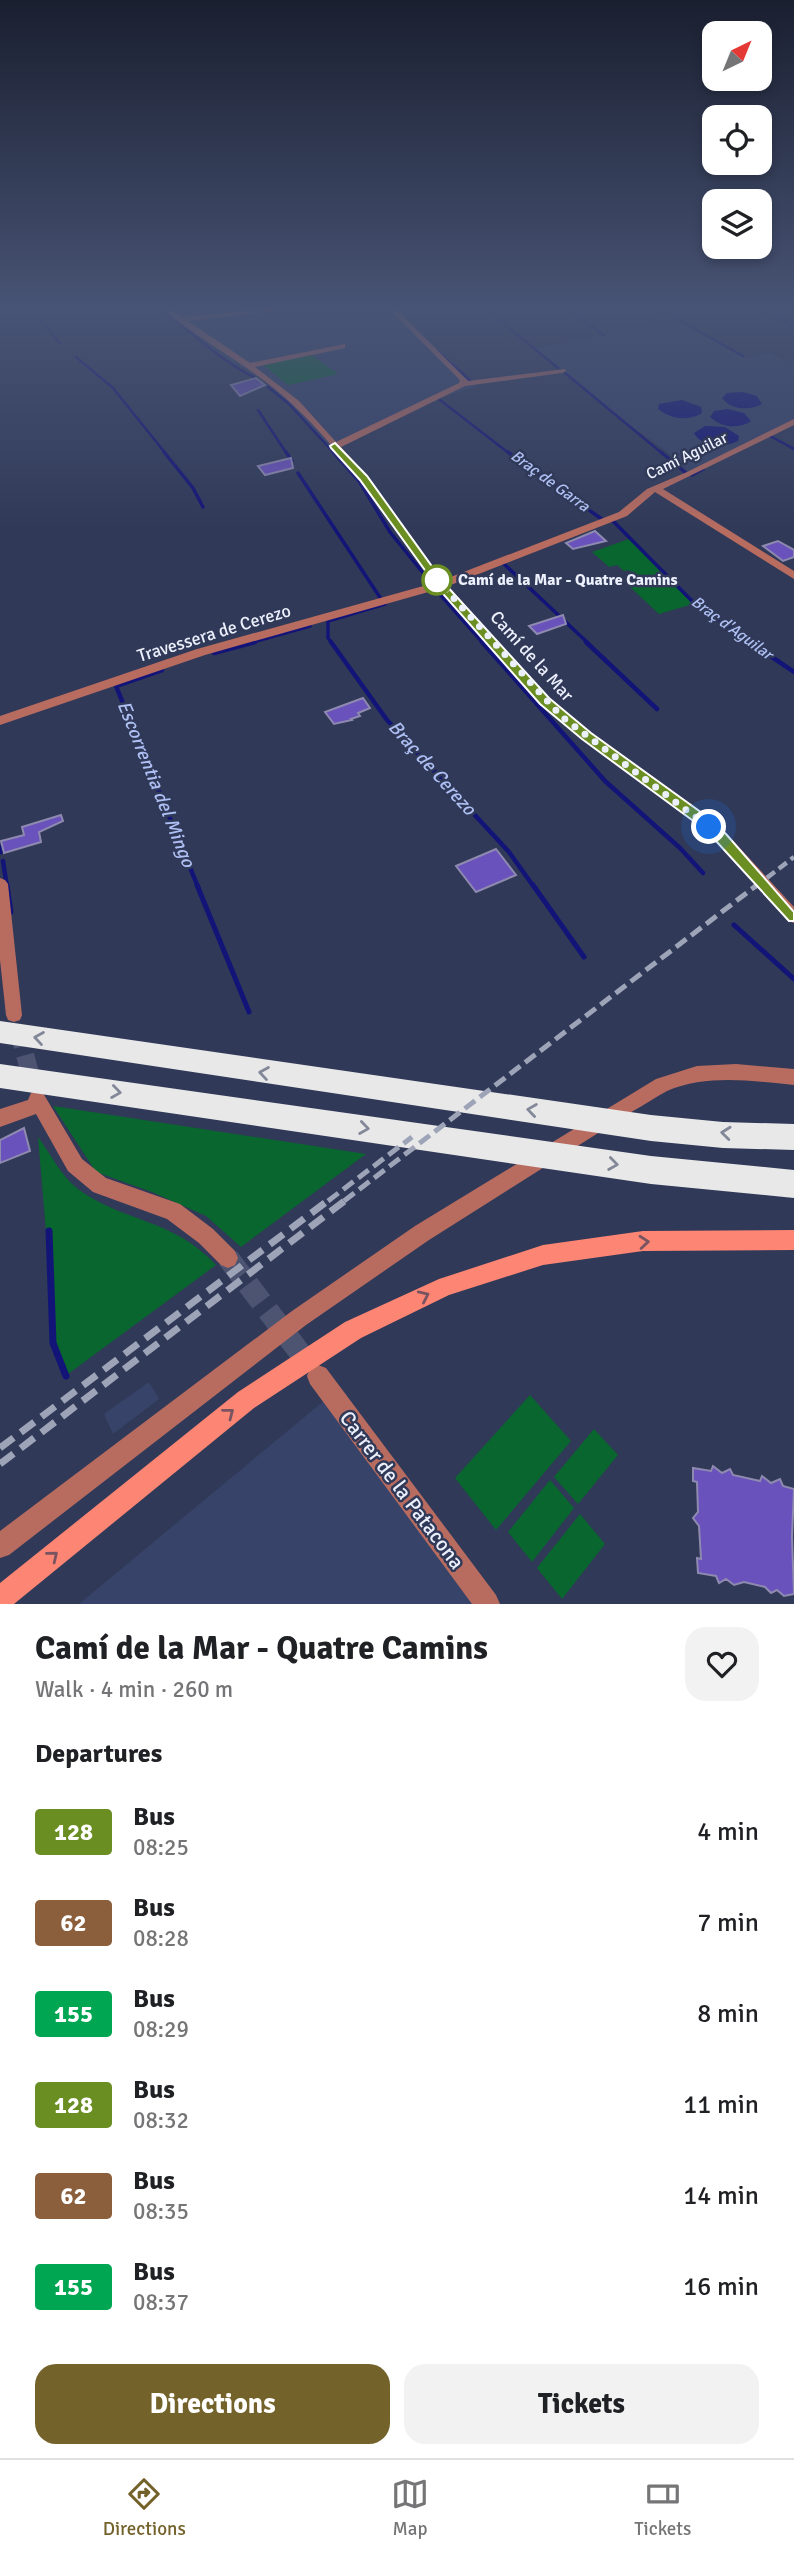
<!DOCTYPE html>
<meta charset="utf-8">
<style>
body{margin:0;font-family:Signika,sans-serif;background:#f2f2f2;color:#202124;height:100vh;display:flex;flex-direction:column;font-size:26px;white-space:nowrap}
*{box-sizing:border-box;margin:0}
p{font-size:23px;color:#757577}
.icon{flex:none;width:38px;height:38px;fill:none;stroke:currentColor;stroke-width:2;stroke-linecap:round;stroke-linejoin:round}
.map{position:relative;height:1604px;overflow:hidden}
.details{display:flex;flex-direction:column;background:#fff;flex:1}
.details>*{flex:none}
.badge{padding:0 14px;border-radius:5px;font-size:24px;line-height:46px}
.needle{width:46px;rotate:43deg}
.controls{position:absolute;left:702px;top:21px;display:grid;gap:14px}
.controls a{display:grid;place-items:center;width:70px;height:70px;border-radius:14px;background:#fff;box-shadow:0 4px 10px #0003;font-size:35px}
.you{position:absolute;width:35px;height:35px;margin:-18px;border:5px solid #fff;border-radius:50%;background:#1a73e8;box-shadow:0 0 0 10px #1a73e833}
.map>.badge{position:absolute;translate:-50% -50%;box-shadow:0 0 0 4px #fff}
h2{padding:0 35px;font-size:26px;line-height:63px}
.round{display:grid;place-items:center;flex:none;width:74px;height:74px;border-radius:21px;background:#f2f2f2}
.summary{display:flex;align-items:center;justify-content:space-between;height:119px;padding:0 35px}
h1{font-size:33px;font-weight:800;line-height:52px}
.action{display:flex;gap:14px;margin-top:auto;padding:14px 35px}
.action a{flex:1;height:80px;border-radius:21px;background:#74622b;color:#fff;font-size:28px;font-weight:800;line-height:80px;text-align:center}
.action a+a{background:#f2f2f2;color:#202124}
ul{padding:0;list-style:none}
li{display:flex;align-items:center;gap:21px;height:91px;padding:0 35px}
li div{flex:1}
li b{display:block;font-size:26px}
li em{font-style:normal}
li .badge{min-width:77px;font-weight:700;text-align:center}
.menu{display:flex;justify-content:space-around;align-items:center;height:98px;border-top:2px solid #e0e0e0;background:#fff;font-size:19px;color:#757577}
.menu a{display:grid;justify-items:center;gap:4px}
.menu .selected{color:#74622b}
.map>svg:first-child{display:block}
.built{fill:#374368}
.green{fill:#09662e}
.water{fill:#131478}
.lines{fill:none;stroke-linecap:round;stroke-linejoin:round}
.stream-far4{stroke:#131478;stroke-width:2.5}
.stream-far3{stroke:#131478;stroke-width:3.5}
.stream-far2{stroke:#131478;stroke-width:4.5}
.stream-far1{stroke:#131478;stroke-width:5}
.stream{stroke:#131478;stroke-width:7}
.building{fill:#6a52bc;stroke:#8e8aaf;stroke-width:2}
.minor-tunnel-far1{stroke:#4c5471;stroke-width:18;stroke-dasharray:18 9;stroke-linecap:butt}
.minor-tunnel{stroke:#4c5471;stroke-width:22;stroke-dasharray:22 11;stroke-linecap:butt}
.minor{fill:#b86c60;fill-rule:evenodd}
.secondary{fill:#fd8573;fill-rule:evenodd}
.motorway{fill:#e8e8e8;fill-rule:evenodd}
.rail-far2{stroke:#9ea4b8;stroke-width:4.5;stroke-dasharray:10 5;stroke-linecap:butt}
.rail-far1{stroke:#9ea4b8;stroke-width:5;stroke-dasharray:13 6;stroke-linecap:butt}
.rail{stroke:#9ea4b8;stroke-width:7;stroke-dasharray:17 9;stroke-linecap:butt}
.oneway{stroke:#838899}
.oneway2{stroke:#785461}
.line{fill:#6b8e23;stroke:#fff;stroke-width:2}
.walk{stroke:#ecf0fc;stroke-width:7;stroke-dasharray:0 12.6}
.stop-dot{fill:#fff;stroke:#6b8e23;stroke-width:3.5}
.labels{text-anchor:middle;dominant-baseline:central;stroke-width:5;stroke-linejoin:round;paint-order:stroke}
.far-street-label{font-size:16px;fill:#ecf0fc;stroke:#303958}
.far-water-label{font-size:16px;font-style:italic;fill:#aebff3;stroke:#303958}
.far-stop-label{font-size:16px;font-weight:bold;fill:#ecf0fc;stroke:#303958;text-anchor:start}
.street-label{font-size:18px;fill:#ecf0fc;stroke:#303958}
.water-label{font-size:19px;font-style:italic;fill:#aebff3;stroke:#303958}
.near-street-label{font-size:21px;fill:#ecf0fc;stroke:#303958}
</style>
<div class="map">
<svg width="794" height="1604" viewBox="0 0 794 1604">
<rect width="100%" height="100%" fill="#303958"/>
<path class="built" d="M156 306H392L471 380 475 387 436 399 334 451 268 383 228 359Z
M679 322 744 358 769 353 786 361 794 359V419L688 472 666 451 628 424 536 348Z
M149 1382 159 1399 113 1434 104 1414Z
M337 1390 494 1604H79Z"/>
<path class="green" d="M312 355 338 374 288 385 263 365Z
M629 539 693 604 659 614 630 587 642 583 629 570 624 571 617 565 609 567 592 552Z
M53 1106 366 1154 241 1247 206 1216 152 1192 96 1172Z
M38 1137C50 1153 61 1176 78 1189 124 1223 173 1218 216 1265L64 1377 50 1343 46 1231Z
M530 1395 571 1441 496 1530 455 1478Z
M594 1429 618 1455 578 1504 554 1477Z
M550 1480 574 1508 532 1562 508 1532Z
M580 1514 605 1544 562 1599 537 1568Z"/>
<path class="water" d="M743 392 757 396 762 404C749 411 731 410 722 398L727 393Z
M682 400 701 407 702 413C688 422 671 419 658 409L659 404Z
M728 409 744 413 751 421C738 430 721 427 710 417L714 411Z
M705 426 725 427 739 436 738 441C724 448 701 447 694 433Z"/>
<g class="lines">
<path class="stream-far4" d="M154 306C187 327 220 361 254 377
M483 306 506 326
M563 306 604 335
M752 306 794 326
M659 309 743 356
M660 309 674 306
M36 314 60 343
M509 328 558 368
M437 351 472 382
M76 357 113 388 166 454
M565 373 663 454
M268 387 289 404 335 454
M440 400 510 454
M258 410 287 454
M770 436 794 449"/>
<path class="stream-far3" d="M164 452 193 488 203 507
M286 452 292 461
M333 452 359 481 390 532 432 584
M508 452 603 520 601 521
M661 452 686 473
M298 473 381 599
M692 475 703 469
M613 521 695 604 752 643
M504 564 588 643
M437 591 483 643
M249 643 310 626
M332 643 328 638V621L385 604"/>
<path class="stream-far2" d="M331 642 387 720 509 852 534 887
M482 642 605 781 680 848 703 873
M586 642 657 709
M750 642 794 672
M214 653 255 642
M162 670 116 686 198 887
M0 847 1 852
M3 861 7 887"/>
<path class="stream-far1" d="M7 885 11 912
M197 885 249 1012
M533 885 584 957
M734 925 794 979"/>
<path class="stream" d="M49 1231 53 1343 66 1376"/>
</g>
<path class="building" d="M256 378 265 385 240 396 231 385Z
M291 458 293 468 265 475 258 466Z
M595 531 606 541 573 549 566 543Z
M778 541 794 550V557L783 561 763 546Z
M563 615 566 624 537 634 529 626Z
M363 698 370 708 358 713 360 716 351 719 352 720 334 724 325 712Z
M61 815 63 821 39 832 41 842 4 853 1 841 24 835 22 827Z
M496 849 516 875 476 892 456 866Z
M24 1128 30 1151 0 1163V1140Z
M713 1466 722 1473 730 1469 733 1475 760 1481 762 1476 771 1483 780 1479 783 1486 794 1489 792 1537 794 1594 784 1596 777 1590 771 1593 765 1587 744 1582 734 1585 726 1579 719 1583 716 1576 698 1573 697 1558 701 1559 699 1526 693 1518 698 1512 697 1482 693 1481V1468L711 1471Z"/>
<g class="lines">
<path class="minor-tunnel-far1" d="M18 1029 33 1084"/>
<path class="minor-tunnel" d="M228 1258 310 1366"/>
<path class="minor" d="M159 306H167L182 317 290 306H319L188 321 250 363 345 344V348L255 367 299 401 336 442 459 383 460 380 386 306H393L468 381 565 369 566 371 562 373 465 386 341 447C378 488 409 536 443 580L619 512 647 489 687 472 794 419V425L663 489 794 571V579L655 492 627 516 448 586 548 698 591 733 702 812 726 833 794 907V923L788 921 716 841 692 820 581 739 540 704 439 589 205 655 0 725V716L197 649 434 583C389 523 348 456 292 404 252 366 201 342 159 306Z
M0 878 5 880 8 884 22 1015 20 1020 14 1022 8 1020 6 1015 0 960Z
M736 1064 794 1069V1085C752 1081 707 1074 667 1091 656 1097 644 1105 633 1111L429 1240 306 1325 9 1555 0 1558V1531L292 1311 415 1226 656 1079 697 1066Z
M37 1091 43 1093 82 1159 106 1178 180 1204 213 1229 235 1251 238 1258 235 1265 228 1268 221 1265 199 1243 167 1219 93 1192 68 1171 36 1114 0 1127V1109L28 1100 31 1093Z
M318 1365 326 1368 496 1595 500 1604H472L310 1384 307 1376 310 1368Z"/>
<path class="secondary" d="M794 1230V1250L643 1251 543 1265 449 1295 361 1338 254 1408 14 1604H0V1583L238 1392 345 1322 439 1279 543 1245 643 1231Z"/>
<path class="motorway" d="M0 1021 651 1115 723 1122 794 1124V1150L723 1148 651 1141 0 1043Z
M0 1064 651 1156 794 1170V1198L651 1184 0 1088Z"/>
<path class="rail-far2" d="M755 887 794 857"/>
<path class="rail-far1" d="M328 1201 412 1137
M344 1201 757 885"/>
<path class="rail" d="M0 1448 330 1199
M0 1464 347 1199"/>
</g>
<defs><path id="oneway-chevron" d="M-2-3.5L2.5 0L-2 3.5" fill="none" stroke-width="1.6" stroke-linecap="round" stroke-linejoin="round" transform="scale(1.75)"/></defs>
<g class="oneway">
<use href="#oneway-chevron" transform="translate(39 1038) rotate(-171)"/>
<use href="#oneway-chevron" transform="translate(264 1073) rotate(-171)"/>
<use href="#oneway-chevron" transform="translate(116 1092) rotate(8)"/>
<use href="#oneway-chevron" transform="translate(532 1110) rotate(-172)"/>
<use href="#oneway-chevron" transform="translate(364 1128) rotate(8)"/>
<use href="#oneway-chevron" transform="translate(726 1133) rotate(-174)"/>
<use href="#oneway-chevron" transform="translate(613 1164) rotate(8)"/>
</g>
<g class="oneway2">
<use href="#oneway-chevron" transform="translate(644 1242) rotate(-5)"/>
<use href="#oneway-chevron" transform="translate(424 1296) rotate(-25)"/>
<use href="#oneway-chevron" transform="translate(229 1413) rotate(-38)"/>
<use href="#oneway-chevron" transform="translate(53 1556) rotate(-39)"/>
</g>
<linearGradient id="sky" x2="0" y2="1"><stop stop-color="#1a1f30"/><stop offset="0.58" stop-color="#485475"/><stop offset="1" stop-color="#485475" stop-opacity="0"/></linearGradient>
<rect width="794" height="531" fill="url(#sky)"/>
<path class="line" d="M335 443 367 476 444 583 549 698 591 733 702 813 726 834 794 912V921H789L716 841 692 820 582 739 540 704 437 587 360 480 331 448 330 446Z"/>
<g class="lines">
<path class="walk" d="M437 580 562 717 709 827"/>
</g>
<circle class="stop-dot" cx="437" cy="580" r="14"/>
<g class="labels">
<g class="far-street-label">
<text transform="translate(687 456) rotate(-26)">Camí Aguilar</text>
</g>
<g class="far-water-label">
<text transform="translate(550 481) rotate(36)">Braç de Garra</text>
<text transform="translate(732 628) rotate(36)">Braç d'Aguilar</text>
</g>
<g class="far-stop-label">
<text x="458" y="580">Camí de la Mar - Quatre Camins</text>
</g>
<g class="street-label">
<text transform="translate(214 633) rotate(-17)">Travessera de Cerezo</text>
<text transform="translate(532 656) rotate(48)">Camí de la Mar</text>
</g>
<g class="water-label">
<text transform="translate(432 768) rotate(48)">Braç de Cerezo</text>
<text transform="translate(156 784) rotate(68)">Escorrentia del Mingo</text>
</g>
<g class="near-street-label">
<text transform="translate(402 1490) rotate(53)">Carrer de la Patacona</text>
</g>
</g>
</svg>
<div class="controls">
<a><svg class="needle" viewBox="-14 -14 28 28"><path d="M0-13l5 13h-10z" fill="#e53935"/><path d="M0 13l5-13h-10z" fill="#757577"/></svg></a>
<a><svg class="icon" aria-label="locate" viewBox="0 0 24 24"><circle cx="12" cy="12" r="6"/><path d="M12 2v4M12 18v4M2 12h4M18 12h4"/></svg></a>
<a><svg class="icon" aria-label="layers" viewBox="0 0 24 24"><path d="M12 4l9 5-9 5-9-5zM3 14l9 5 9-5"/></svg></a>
</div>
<div class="you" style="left:709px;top:827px"></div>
</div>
<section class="details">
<div class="summary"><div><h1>Camí de la Mar - Quatre Camins</h1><p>Walk · 4 min · 260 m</p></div><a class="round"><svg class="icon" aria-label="heart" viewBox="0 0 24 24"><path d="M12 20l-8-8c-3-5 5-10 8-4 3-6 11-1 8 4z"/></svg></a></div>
<h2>Departures</h2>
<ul>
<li><span class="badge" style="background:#6b8e23;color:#fff">128</span><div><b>Bus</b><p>08:25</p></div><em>4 min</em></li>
<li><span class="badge" style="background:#8b5e3c;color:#fff">62</span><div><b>Bus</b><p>08:28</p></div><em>7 min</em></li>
<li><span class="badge" style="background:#00a651;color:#fff">155</span><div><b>Bus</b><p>08:29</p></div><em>8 min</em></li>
<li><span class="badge" style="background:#6b8e23;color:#fff">128</span><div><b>Bus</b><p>08:32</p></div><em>11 min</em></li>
<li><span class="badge" style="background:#8b5e3c;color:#fff">62</span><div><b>Bus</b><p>08:35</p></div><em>14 min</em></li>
<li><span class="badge" style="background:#00a651;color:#fff">155</span><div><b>Bus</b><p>08:37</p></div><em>16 min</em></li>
</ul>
<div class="action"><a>Directions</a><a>Tickets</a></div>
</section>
<nav class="menu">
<a class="selected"><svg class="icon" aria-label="directions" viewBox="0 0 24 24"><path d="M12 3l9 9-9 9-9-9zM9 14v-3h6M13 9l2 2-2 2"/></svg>Directions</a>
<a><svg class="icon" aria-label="map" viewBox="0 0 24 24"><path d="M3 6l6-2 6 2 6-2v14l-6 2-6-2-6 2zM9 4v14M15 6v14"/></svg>Map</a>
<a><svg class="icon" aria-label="tickets" viewBox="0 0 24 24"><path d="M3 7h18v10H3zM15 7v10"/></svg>Tickets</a>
</nav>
